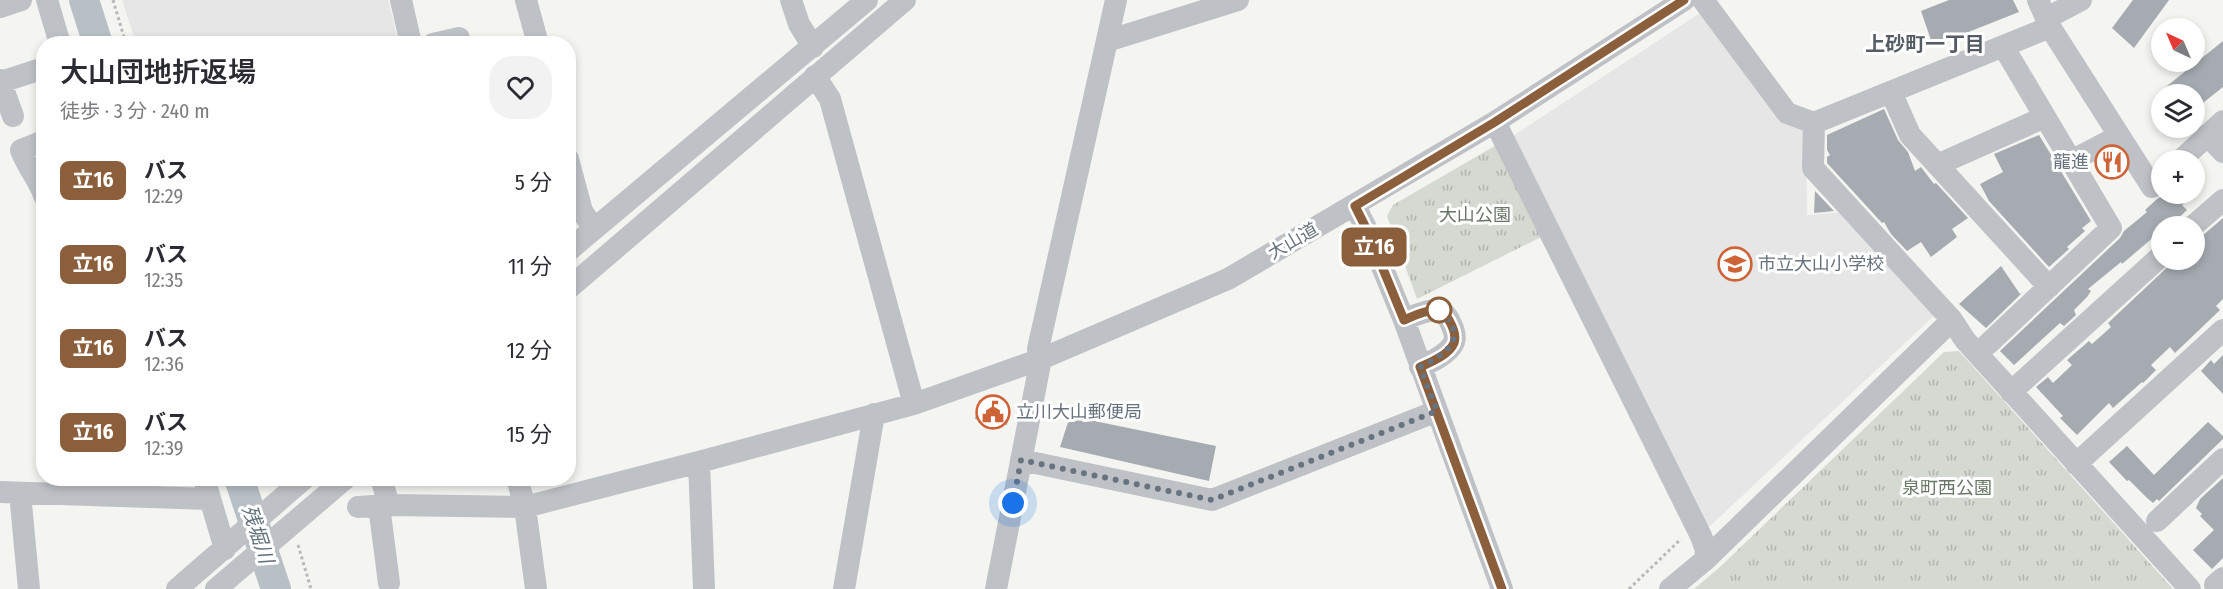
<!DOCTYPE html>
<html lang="ja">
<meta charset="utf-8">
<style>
body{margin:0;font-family:"Fira Sans Condensed","Noto Sans JP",sans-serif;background:#f2f2f3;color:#2b2b33;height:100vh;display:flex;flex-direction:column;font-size:22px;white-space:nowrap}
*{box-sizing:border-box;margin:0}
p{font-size:20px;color:#7c7c81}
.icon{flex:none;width:33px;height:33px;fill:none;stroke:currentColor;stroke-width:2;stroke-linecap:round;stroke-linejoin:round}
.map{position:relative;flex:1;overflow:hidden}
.sheet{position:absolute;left:36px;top:36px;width:540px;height:450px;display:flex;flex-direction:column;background:#fff;border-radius:24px;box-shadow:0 3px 9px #0003}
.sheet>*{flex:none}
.badge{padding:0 12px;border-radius:9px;font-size:21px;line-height:39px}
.needle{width:39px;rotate:316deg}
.tools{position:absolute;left:2151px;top:18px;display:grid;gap:12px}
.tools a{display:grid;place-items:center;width:54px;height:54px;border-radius:50%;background:#fff;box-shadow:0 3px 9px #0003;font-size:30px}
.you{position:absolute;width:30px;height:30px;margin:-15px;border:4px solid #fff;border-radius:50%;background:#1a73e8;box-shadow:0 0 0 9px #1a73e833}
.map>.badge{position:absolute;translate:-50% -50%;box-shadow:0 0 0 3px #fff}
.round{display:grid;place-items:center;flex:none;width:63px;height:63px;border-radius:24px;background:#f2f2f3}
.headline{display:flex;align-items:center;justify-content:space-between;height:102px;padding:0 24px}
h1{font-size:28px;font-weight:600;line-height:45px}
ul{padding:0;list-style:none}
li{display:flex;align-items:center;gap:18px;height:84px;padding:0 24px}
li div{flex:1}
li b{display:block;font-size:22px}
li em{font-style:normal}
li .badge{min-width:66px;font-weight:700;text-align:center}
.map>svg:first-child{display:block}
.built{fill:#e5e6e5}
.grass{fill:url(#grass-tufts)}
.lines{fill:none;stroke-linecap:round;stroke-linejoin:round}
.river{stroke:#b7c0c5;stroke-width:30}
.building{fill:#a5abb1}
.path{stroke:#b6b9bb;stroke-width:3;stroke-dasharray:3 3;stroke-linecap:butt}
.minor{stroke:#bec1c5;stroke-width:22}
.line-casing{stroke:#fff;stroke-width:14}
.line{stroke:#8b5e3c;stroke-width:9}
.walk{stroke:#67737f;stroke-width:6;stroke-dasharray:0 10.8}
.stop-dot{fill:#fff;stroke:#8b5e3c;stroke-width:3}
.labels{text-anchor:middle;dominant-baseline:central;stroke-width:6;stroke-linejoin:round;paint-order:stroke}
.poi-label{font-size:18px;fill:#67737f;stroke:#fff;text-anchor:start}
.park-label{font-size:18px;fill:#687765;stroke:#fff}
.street-label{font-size:18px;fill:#67737f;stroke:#fff}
.neighbourhood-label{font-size:20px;font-weight:bold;fill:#545d65;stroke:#fff}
.water-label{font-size:20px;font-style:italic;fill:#63737c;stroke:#fff}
</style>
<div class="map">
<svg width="2223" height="589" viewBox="0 0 2223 589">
<defs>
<pattern id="grass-tufts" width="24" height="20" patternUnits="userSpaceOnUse" patternTransform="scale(1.5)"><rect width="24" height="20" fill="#d4d9d1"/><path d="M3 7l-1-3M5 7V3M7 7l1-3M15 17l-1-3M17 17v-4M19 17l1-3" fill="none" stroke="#b0b4af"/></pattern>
</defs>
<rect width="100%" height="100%" fill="#f4f5f1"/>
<path class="built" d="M122 0H388L399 43H136Z
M1700 13 1779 121 1806 129 1807 215 1847 212 1937 313 1708 528 1513 136Z"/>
<path class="grass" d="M1498 144 1545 235 1417 299 1387 216 1393 205Z
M1959 351 2173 589H1694L1721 566 1944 352Z"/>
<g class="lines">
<path class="river" d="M84 0 98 44
M239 478 276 589"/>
</g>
<path class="building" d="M1949 0H2013L2019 12 1933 46 1921 11Z
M2133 0H2169L2134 48 2112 28Z
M2223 41V87L2194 110V94H2157Z
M1884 109 1898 140 1908 152 1915 171 1921 167 1934 184 1936 183 1968 218 1952 229 1957 237 1931 257 1921 242 1907 251 1891 234 1884 222 1882 223 1827 163V157L1830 155 1827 150V135Z
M2039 135 2091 221 2082 228 2085 231 2067 247 2069 249 2049 267 1989 201 1980 184 2003 172 1994 154Z
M2115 153 2123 167 2109 176 2100 161Z
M1815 191 1834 211 1814 213Z
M2165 194H2194L2182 205 2187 210 2170 226H2162V230L2122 264 2121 262 2088 289 2091 291 2087 297 2074 310 2076 315 2064 326 2060 323 2014 365 2000 351 2120 238 2124 231 2147 212 2145 210 2157 199Z
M2223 218V299L2216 306 2220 310 2175 353 2170 347 2151 365 2156 370 2143 383 2142 382 2113 408 2109 403 2077 435 2060 418 2063 416 2036 387 2048 377 2053 383 2072 365 2067 360 2089 341 2092 344 2111 327 2108 323 2175 260H2194V239L2202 236Z
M2001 266 2020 294 2023 292 1986 328 1959 304Z
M2223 355V394L2201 371 2211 360 2214 364Z
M979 400 1010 406 1007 425 975 419Z
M1070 416 1216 446 1209 481 1060 447Z
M2208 422 2223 436V439L2159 501 2157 499 2153 503 2146 497 2129 480 2127 481 2109 462 2127 446 2154 475Z
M2223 478V558L2212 569 2193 550 2214 530 2200 516 2202 514 2196 508 2200 499Z"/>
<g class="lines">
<path class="path" d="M113 0 126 44
M298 545 311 589
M1629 589 1681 539"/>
<path class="minor" d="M47 0 60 44
M401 0 411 44
M526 0 538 44
M791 0 799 24 813 47
M1703 0 1787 113 1814 123 2050 27
M2038 0 2050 27 2152 187 2162 178
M0 7 21 0
M2047 18 2081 0
M1107 41 1238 0
M433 44 459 38
M815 76 830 99 914 404
M0 80 13 116
M1 82 44 68
M1891 92 1910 135 2049 287
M1495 122 1701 536 1706 550 1705 560 1670 589
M1814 123 1813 168 1952 320 1965 340 2190 589
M2207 135 2223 152
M44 141 21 150C27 167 38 178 44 195
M568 159 582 211 594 229
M2181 160 2223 121
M2071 161 2119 136
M1937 165 2045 117
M1355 206 1367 230 1404 320 1502 589
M2193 226 2223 200
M568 251 867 0
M568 289 905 0
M1404 320C1421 313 1442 301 1451 324 1454 330 1456 336 1454 342 1449 354 1431 362 1420 367
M1988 344 2111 228 2003 46
M2011 392 2162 255
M1021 460 1212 500 1437 411
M699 462 704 589
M2076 464 2223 330
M204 478 225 549
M381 478 389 505 525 507 699 462 914 404 1041 359 1228 279 1495 122 1684 0
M517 478 525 507 536 589
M0 492 209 499
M20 493 29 589
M379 506 389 583
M358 507 389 505
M2157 521 2223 459
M1705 560 1952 320
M2215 585 2223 578
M177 589 305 478
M216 589 346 478
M844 589 874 414
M996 589 1041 359 1038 349 1116 0"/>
</g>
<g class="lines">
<defs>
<path id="line" d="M1502 589 1420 367C1431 362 1449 355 1454 343 1456 337 1454 330 1451 324 1441 301 1421 313 1404 320L1367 230 1355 206 1495 122 1684 0"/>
</defs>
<use href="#line" class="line-casing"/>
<use href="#line" class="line"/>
<path class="walk" d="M1013 503 1021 460 1212 500 1437 411 1420 367C1448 353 1470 337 1439 310"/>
</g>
<defs>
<symbol id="restaurant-ring" viewBox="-11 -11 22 22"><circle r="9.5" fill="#fff" stroke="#ce6338" stroke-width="1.5"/><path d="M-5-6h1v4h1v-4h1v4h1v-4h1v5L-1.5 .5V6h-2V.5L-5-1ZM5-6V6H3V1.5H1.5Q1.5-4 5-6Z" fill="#ce6338"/></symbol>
<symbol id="school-ring" viewBox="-11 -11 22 22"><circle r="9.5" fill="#fff" stroke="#ce6338" stroke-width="1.5"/><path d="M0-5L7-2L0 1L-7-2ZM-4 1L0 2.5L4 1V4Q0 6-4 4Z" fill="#ce6338"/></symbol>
<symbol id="civic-ring" viewBox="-11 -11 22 22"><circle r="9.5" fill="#fff" stroke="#ce6338" stroke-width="1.5"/><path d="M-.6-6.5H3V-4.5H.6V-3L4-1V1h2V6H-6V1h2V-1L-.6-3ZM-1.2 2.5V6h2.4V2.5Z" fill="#ce6338"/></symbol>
</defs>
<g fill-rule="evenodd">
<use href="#restaurant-ring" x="2093" y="143" width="38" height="38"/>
<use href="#school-ring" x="1716" y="245" width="38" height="38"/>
<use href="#civic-ring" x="974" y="393" width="38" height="38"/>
</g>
<circle class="stop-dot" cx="1439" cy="310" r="12"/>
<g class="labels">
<g class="poi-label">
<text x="2089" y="162" text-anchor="end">龍進</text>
<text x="1758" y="264">市立大山小学校</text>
<text x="1016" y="412">立川大山郵便局</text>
</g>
<g class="park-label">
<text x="1475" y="215">大山公園</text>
<text x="1947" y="488">泉町西公園</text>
</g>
<g class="street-label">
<text transform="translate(1293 241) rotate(-30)">大山道</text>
</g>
<g class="neighbourhood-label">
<text x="1925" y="44">上砂町一丁目</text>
</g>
<g class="water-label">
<text transform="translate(258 534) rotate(72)">残堀川</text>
</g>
</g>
</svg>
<div class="tools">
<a><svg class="needle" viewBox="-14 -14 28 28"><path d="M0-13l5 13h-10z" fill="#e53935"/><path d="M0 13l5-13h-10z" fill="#7c7c81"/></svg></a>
<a><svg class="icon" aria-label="layers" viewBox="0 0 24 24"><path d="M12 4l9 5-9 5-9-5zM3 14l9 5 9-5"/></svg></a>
<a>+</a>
<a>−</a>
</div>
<div class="you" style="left:1013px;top:503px"></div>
<b class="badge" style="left:1374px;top:247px;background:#8b5e3c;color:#fff">立16</b>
<section class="sheet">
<div class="headline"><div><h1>大山団地折返場</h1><p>徒歩 · 3 分 · 240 m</p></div><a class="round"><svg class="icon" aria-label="heart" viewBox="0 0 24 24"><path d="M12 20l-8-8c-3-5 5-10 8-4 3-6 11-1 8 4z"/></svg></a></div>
<ul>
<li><span class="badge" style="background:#8b5e3c;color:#fff">立16</span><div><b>バス</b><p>12:29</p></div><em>5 分</em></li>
<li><span class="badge" style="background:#8b5e3c;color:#fff">立16</span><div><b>バス</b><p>12:35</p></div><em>11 分</em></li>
<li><span class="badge" style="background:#8b5e3c;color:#fff">立16</span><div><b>バス</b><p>12:36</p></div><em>12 分</em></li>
<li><span class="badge" style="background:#8b5e3c;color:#fff">立16</span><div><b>バス</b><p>12:39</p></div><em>15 分</em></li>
</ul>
</section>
</div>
